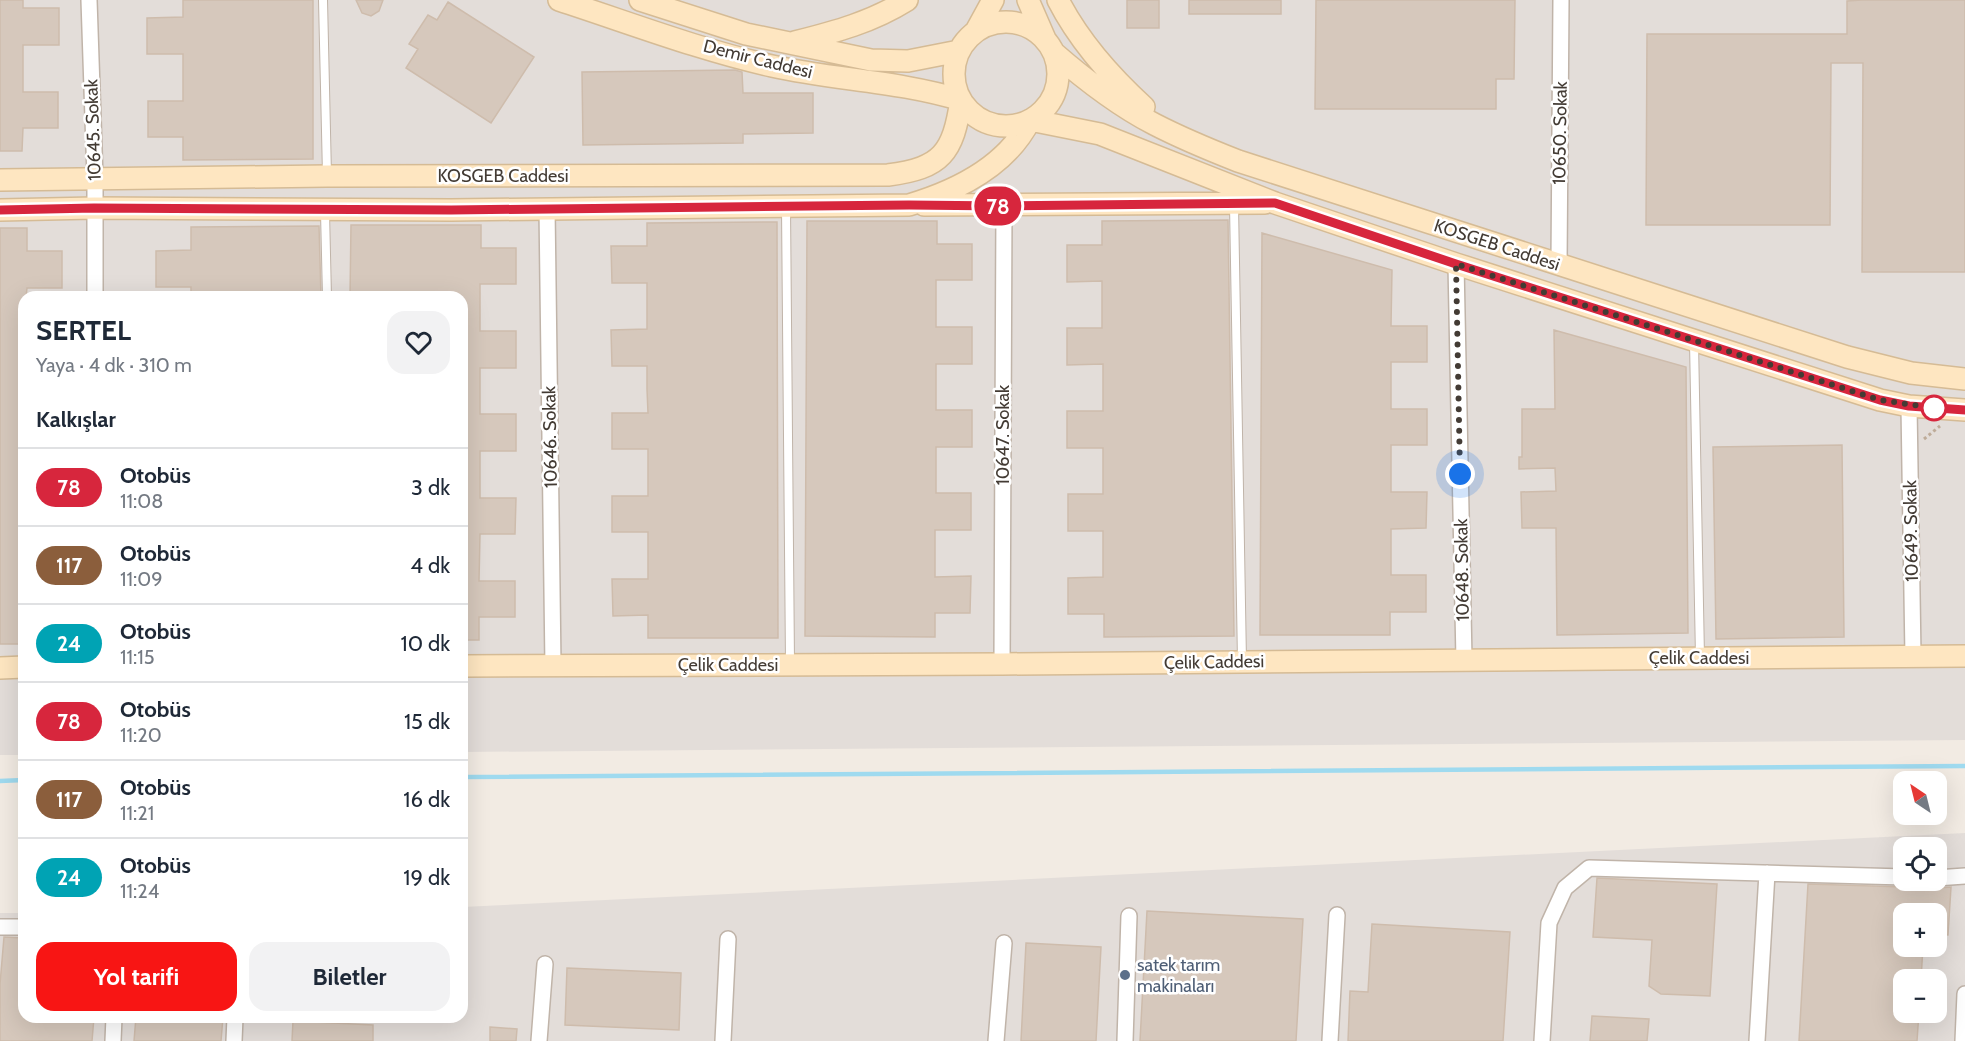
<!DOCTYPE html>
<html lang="tr">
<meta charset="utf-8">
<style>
body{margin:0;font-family:Cabin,sans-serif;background:#f2f2f3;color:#1f2937;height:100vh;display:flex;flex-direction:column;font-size:22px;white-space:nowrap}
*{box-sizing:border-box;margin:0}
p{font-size:20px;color:#747a83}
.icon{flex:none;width:33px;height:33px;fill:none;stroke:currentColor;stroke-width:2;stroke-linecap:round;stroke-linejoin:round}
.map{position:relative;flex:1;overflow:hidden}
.side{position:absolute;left:18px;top:291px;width:450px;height:732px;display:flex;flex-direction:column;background:#fff;border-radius:18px;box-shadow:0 6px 24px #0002}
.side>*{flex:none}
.badge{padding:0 12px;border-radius:20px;font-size:21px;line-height:39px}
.needle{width:39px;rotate:325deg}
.fabs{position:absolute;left:1893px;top:771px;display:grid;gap:12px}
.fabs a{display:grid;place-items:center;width:54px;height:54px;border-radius:12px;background:#fff;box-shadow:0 6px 24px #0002;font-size:30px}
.you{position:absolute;width:30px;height:30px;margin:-15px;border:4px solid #fff;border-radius:50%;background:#1a73e8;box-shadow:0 0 0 9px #1a73e833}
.map>.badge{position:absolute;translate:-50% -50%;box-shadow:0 0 0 3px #fff}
h2{padding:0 18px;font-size:22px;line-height:54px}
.round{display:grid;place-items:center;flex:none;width:63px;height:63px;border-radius:18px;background:#f2f2f3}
.head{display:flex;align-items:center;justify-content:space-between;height:102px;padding:0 18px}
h1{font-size:28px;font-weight:800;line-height:45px}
.action{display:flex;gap:12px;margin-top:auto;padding:12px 18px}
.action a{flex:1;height:69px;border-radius:18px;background:#f81514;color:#fff;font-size:24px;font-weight:800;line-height:69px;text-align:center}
.action a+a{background:#f2f2f3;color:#1f2937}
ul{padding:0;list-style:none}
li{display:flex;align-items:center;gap:18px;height:78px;padding:0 18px;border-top:2px solid #e0e1e3}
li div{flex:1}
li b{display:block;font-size:22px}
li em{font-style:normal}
li .badge{min-width:66px;font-weight:700;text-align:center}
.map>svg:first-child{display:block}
.industrial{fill:#e3ddd9;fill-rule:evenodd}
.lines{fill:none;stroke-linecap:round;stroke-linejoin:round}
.stream{stroke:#9fdaef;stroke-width:4.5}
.building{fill:#d6c8bc;stroke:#cebcac;stroke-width:1.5}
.lane-casing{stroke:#c0b4a9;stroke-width:10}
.street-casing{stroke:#c0b4a9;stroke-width:18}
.secondary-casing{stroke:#d5bb95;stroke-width:24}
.path{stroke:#beab98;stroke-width:3;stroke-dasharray:3 3;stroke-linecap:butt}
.lane{stroke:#fff;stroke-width:8}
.street{stroke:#fff;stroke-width:15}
.secondary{stroke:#fee6c1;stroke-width:21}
.line-casing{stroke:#fff;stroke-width:14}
.line{stroke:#d7263d;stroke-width:9}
.walk{stroke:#433b34;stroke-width:6;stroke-dasharray:0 10.8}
.stop-dot{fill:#fff;stroke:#d7263d;stroke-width:3}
.service-dot{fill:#5c6f8a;stroke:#fff;stroke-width:2}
.labels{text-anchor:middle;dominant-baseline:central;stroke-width:5;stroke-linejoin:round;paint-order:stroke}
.street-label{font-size:18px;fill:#433b34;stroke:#fff}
.service-label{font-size:18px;fill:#4e5e75;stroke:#fff;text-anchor:start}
</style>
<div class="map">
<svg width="1965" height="1041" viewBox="0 0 1965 1041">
<rect width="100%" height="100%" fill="#f2ebe3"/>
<path class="industrial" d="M0 0H1965V740L462 752V297H24V755H0Z
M1965 833V1041H0V913H24V1017H462V907ZM1904 848H1936V880H1904ZM1904 914H1936V946H1904ZM1904 980H1936V1012H1904Z"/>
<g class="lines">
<path class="stream" d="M462 777 1965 766
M0 781 24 780"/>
</g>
<path class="building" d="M0 0H23V8H59V45H23V92H58V128H23L22 151H0Z
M183 0H313V159L183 160V137H148V101H183V54H147V18L183 17Z
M356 0H383L379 11 371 16 362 13Z
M1127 0H1159V28H1127Z
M1189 0H1281V14H1189Z
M1316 0H1515L1514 79H1496V109H1315Z
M1862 0H1965V272H1862L1863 63H1831L1830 225H1646L1647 34H1847V1Z
M448 2 534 57 491 123 406 68 418 49 409 44 428 15 437 20Z
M735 70 742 72 743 93H813V133L743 134V143L583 145 582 72Z
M1228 220 1234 636 1104 637V614H1068V578L1103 577V531H1068V494H1103V448H1067V411H1103V364L1067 365V328H1102V281L1067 282V245H1102V221Z
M807 221H937V244H972V280H936V327H972V364H936V410H972V447H936V493H971V530H935V577L971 576 970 613H935V637L805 636Z
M777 222 778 638H648V615L613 616 612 579H648V532H612V496H648V449H612V413H648L647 389V366H612L611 330 647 329V283H612L611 246H647V223Z
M351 225H481V248H516V284H480V331H516V368H480V414H516V451H480V498H516L515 534H480L479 581H515V617H479V640H462V297H350Z
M319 226 321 297H191V287H156V251L191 250V227Z
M0 228H27V251H62V288H27L26 297H24V644H0Z
M1262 233 1392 270 1391 326H1427V362H1391V409H1427V445H1391V492H1427L1426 528 1391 529V575H1426V612H1390V635H1260Z
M1554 330 1686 367 1688 633 1557 635 1556 528H1522L1521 492 1556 491 1555 468 1519 469V457H1522V409H1555Z
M1842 445 1844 637 1716 639 1713 447Z
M1597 878 1717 884 1710 996 1661 994 1649 986 1652 940 1593 937Z
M1808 884 1904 887 1910 884 1930 885 1937 888 1951 887 1948 935 1936 934V914H1904V946H1923L1921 980H1904V1012H1919L1917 1041H1799Z
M1147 911 1303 919 1296 1041H1140Z
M1372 924 1510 932 1503 1041H1348L1350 991 1368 992Z
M4 937 24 938V1017H94L92 1041H0V984Z
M1026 943 1101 947 1096 1041H1021Z
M567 968 681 973 679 1030 565 1025Z
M1592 1016 1649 1019 1647 1041H1590Z
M136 1017H223L221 1041H134Z
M293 1021 373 1025V1041H292Z
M490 1027 517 1029 516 1041H490Z"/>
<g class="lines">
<defs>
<path id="lane" d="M323 0 327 175
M1234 205 1242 661
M786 207 790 663
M325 212 327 297
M1694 342 1700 657"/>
<path id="street" d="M89 0 95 178V297
M547 208 553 666
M1456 264 1464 660
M1559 265 1561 0
M1909 406 1913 656
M1002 664 1004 206
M1936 878 1965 876
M0 927H24
M113 1041 114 1017
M234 1041 235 1017
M539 1041 545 964
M723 1041 728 939
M996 1041 1004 943
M1125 1041 1129 916
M1330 1041 1337 915
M1542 1041 1549 923 1565 888 1589 868 1904 877
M1757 1041 1767 873
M1963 1041 1965 994"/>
<path id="secondary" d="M640 0 746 34 871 60 908 61 959 51
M1028 0 1045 39
M1058 0C1079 41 1110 76 1144 107
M954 74a52 52 0 1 1 104 0a52 52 0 1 1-104 0Z
M976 31 993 0
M795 42C835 32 872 22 907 0
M1053 52C1084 79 1117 105 1154 124 1181 138 1210 150 1238 161L1847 357 1911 373 1965 379
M0 180 327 176 888 175C942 168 953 153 961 100 899 81 835 80 772 66 700 50 630 23 559 0
M924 205 1265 203
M0 210 94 208 451 210 909 205C956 191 1007 166 1030 120L1100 134 1275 203 1456 264 1880 400 1909 406 1965 410
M462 666 1002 664 1965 656
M0 668 24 667"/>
</defs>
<use href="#lane" class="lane-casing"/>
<use href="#street" class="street-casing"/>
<use href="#secondary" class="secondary-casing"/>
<path class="path" d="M1924 439 1940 426"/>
<use href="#lane" class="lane"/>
<use href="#street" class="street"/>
<use href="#secondary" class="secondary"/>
</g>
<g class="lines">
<defs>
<path id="line" d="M0 210 94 208 451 210 909 205 1004 206 1275 203 1456 264 1880 400 1909 406 1965 410"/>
</defs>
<use href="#line" class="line-casing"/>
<use href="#line" class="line"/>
<path class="walk" d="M1460 474 1456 264 1880 400 1934 408"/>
</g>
<circle class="stop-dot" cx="1934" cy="408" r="12"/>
<circle class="service-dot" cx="1125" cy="975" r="6"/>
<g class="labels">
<g class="street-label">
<text transform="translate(758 59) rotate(14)">Demir Caddesi</text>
<text transform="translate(93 130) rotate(-92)">10645. Sokak</text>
<text transform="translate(1560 133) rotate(-89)">10650. Sokak</text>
<text x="503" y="176">KOSGEB Caddesi</text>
<text transform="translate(1497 245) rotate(18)">KOSGEB Caddesi</text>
<text transform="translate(1003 435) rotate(-90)">10647. Sokak</text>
<text transform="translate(550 437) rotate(-91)">10646. Sokak</text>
<text transform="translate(1911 531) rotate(-91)">10649. Sokak</text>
<text transform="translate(1462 570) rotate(-91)">10648. Sokak</text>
<text x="1699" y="658">Çelik Caddesi</text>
<text transform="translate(1214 662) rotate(-1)">Çelik Caddesi</text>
<text x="728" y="665">Çelik Caddesi</text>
</g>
<g class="service-label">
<text x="1137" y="965">satek tarım<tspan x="1137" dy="21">makinaları</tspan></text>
</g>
</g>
</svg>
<div class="fabs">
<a><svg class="needle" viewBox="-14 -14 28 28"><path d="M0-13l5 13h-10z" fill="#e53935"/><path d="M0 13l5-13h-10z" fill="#747a83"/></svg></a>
<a><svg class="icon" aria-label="locate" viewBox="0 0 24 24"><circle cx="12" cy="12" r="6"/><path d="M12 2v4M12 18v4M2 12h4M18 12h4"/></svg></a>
<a>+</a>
<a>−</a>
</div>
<div class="you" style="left:1460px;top:474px"></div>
<b class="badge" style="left:998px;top:206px;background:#d7263d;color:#fff">78</b>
<section class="side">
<div class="head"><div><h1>SERTEL</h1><p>Yaya · 4 dk · 310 m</p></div><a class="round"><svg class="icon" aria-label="heart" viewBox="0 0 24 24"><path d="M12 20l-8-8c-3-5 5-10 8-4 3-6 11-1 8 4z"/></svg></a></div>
<h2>Kalkışlar</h2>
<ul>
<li><span class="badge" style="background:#d7263d;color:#fff">78</span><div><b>Otobüs</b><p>11:08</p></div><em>3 dk</em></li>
<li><span class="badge" style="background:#8b5e3c;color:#fff">117</span><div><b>Otobüs</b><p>11:09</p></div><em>4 dk</em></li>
<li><span class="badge" style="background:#00a3b4;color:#fff">24</span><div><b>Otobüs</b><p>11:15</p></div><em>10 dk</em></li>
<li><span class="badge" style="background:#d7263d;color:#fff">78</span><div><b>Otobüs</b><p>11:20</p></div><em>15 dk</em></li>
<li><span class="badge" style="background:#8b5e3c;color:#fff">117</span><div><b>Otobüs</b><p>11:21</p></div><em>16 dk</em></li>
<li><span class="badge" style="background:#00a3b4;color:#fff">24</span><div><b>Otobüs</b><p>11:24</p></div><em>19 dk</em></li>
</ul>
<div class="action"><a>Yol tarifi</a><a>Biletler</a></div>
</section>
</div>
